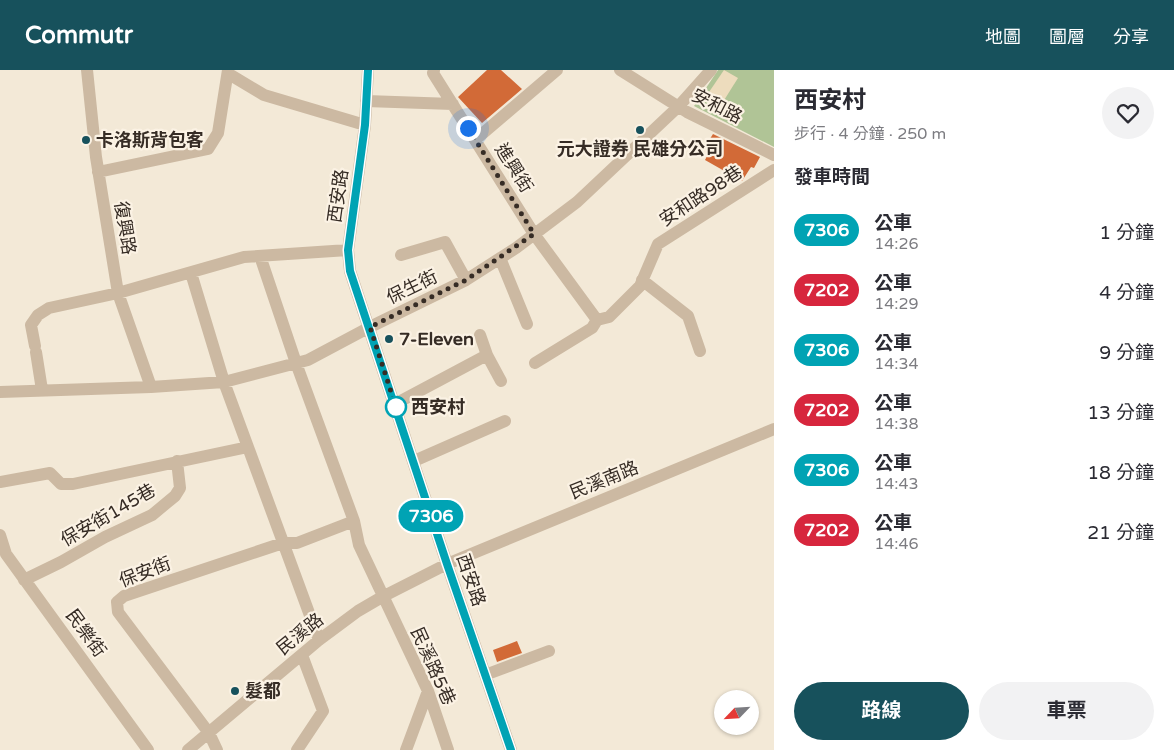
<!DOCTYPE html>
<html lang="zh-TW">
<meta charset="utf-8">
<style>
body{margin:0;font-family:"Varela Round","Noto Sans TC",sans-serif;background:#f2f2f3;color:#2b2b33;height:100vh;display:flex;flex-direction:column;font-size:19px;white-space:nowrap}
*{box-sizing:border-box;margin:0}
p{font-size:16px;color:#7c7c81}
.icon{flex:none;width:28px;height:28px;fill:none;stroke:currentColor;stroke-width:2;stroke-linecap:round;stroke-linejoin:round}
.map{position:relative;flex:1;overflow:hidden}
.side{display:flex;flex-direction:column;background:#fff;width:400px}
.side>*{flex:none}
.badge{padding:0 10px;border-radius:16px;font-size:18px;line-height:32px}
.needle{width:32px;rotate:245deg}
.controls{position:absolute;left:714px;top:620px;display:grid;gap:10px}
.controls a{display:grid;place-items:center;width:45px;height:45px;border-radius:50%;background:#fff;box-shadow:0 1px 4px #0004;font-size:25px}
.you{position:absolute;width:25px;height:25px;margin:-12px;border:4px solid #fff;border-radius:50%;background:#1a73e8;box-shadow:0 0 0 8px #1a73e833}
.map>.badge{position:absolute;translate:-50% -50%;box-shadow:0 0 0 2px #fff}
h2{padding:0 20px;font-size:19px;line-height:45px}
.round{display:grid;place-items:center;flex:none;width:52px;height:52px;border-radius:26px;background:#f2f2f3}
.summary{display:flex;align-items:center;justify-content:space-between;height:85px;padding:0 20px}
h1{font-size:24px;font-weight:700;line-height:38px}
.cta{display:flex;gap:10px;margin-top:auto;padding:10px 20px}
.cta a{flex:1;height:58px;border-radius:30px;background:#17515c;color:#fff;font-size:20px;font-weight:700;line-height:58px;text-align:center}
.cta a+a{background:#f2f2f3;color:#2b2b33}
ul{padding:0;list-style:none}
li{display:flex;align-items:center;gap:15px;height:60px;padding:0 20px}
li div{flex:1}
li b{display:block;font-size:19px}
li em{font-style:normal}
li .badge{min-width:55px;font-weight:700;text-align:center}
header{display:flex;align-items:center;gap:30px;box-sizing:border-box;height:70px;padding:0 25px;background:#17515c;color:#fff}
header strong{font-size:24px}
nav{display:flex;gap:28px;margin-inline-start:auto;font-size:18px}
main{display:flex;flex:1;min-height:0}
.map>svg:first-child{display:block}
.green{fill:#b0c496}
.plaza{fill:#eddcbd}
.building{fill:#d26a37}
.lines{fill:none;stroke-linecap:round;stroke-linejoin:round}
.minor{stroke:#ccb9a2;stroke-width:12}
.line-casing{stroke:#fff;stroke-width:11}
.line{stroke:#00a3b4;stroke-width:8}
.walk{stroke:#362c25;stroke-width:5;stroke-dasharray:0 9}
.poi-dot{fill:#17515c;stroke:#fbf2e4;stroke-width:2}
.stop-dot{fill:#fff;stroke:#00a3b4;stroke-width:2.5}
.labels{text-anchor:middle;dominant-baseline:central;stroke-width:4.5;stroke-linejoin:round;paint-order:stroke}
.street-label{font-size:18px;fill:#362c25;stroke:#fbf2e4}
.poi-label{font-size:18px;font-weight:bold;fill:#362c25;stroke:#fbf2e4;text-anchor:start}
.stop-label{font-size:18px;font-weight:bold;fill:#362c25;stroke:#fbf2e4;text-anchor:start}
</style>
<header>
<strong>Commutr</strong>
<nav><a>地圖</a><a>圖層</a><a>分享</a></nav>
</header>
<main>
<div class="map">
<svg width="774" height="680" viewBox="0 0 774 680">
<rect width="100%" height="100%" fill="#f3e9d7"/>
<path class="green" d="M718 0H774V77L694 36Z"/>
<path class="plaza" d="M724 0 738 8 721 35 707 25Z"/>
<path class="building" d="M487 0H501L522 19 482 53 458 27Z
M713 64 760 87 754 98 751 97 742 111 705 90 713 75 708 72Z
M517 571 522 583 497 592 493 580Z"/>
<g class="lines">
<path class="minor" d="M87 0 96 87 118 223 151 317
M368 0 365 55 348 180 350 201 447 494 511 680
M434 0 433 3 534 164 597 250 609 247 640 216 658 174 774 100
M620 0 687 42 774 85
M229 4 264 25 365 55
M366 31 453 34
M475 70 557 0
M98 102 208 79 218 63 228 0
M401 185 445 172 466 210
M500 188 527 254
M191 203 224 312 319 570
M642 210 688 246 700 281
M480 265 487 285
M35 276 31 255 38 245 49 238 118 223 244 187 348 180
M36 282 42 320
M535 293 592 258 597 250
M0 322 151 317 224 312 308 290 370 257 466 210 516 178 577 132 678 37 711 0
M395 334 487 285 501 311
M414 391 505 351
M0 412 50 403 61 414H73L248 377
M354 451 359 475 428 621 448 680
M0 465 6 484 148 680
M24 510 61 492 105 467 152 445 175 426 180 418 177 391
M485 605 549 581
M188 680 319 570 358 541 382 527 447 494 774 359
M217 680 209 663 118 542 117 532 124 526 283 473H297L354 451 296 293 260 186
M297 680 323 641 302 585
M406 680 428 621"/>
</g>
<g class="lines">
<defs>
<path id="line" d="M368 0 365 55 348 180 350 201 447 494 511 680"/>
</defs>
<use href="#line" class="line-casing"/>
<use href="#line" class="line"/>
<path class="walk" d="M396 337 370 257 466 210 534 164 468 58"/>
</g>
<g class="poi-dot">
<circle cx="640" cy="60" r="5"/>
<circle cx="86" cy="70" r="5"/>
<circle cx="389" cy="269" r="5"/>
<circle cx="235" cy="621" r="5"/>
</g>
<circle class="stop-dot" cx="396" cy="337" r="10"/>
<g class="labels">
<g class="street-label">
<text transform="translate(717 36) rotate(27)">安和路</text>
<text transform="translate(514 98) rotate(58)">進興街</text>
<text transform="translate(338 126) rotate(-82)">西安路</text>
<text transform="translate(701 126) rotate(-33)">安和路98巷</text>
<text transform="translate(125 158) rotate(81)">復興路</text>
<text transform="translate(412 217) rotate(-26)">保生街</text>
<text transform="translate(604 410) rotate(-22)">民溪南路</text>
<text transform="translate(108 445) rotate(-30)">保安街145巷</text>
<text transform="translate(145 502) rotate(-21)">保安街</text>
<text transform="translate(471 510) rotate(71)">西安路</text>
<text transform="translate(86 563) rotate(54)">民樂街</text>
<text transform="translate(300 564) rotate(-39)">民溪路</text>
<text transform="translate(433 596) rotate(66)">民溪路5巷</text>
</g>
<g class="poi-label">
<text x="96" y="70">卡洛斯背包客</text>
<text x="640" y="79" text-anchor="middle">元大證券 民雄分公司</text>
<text x="399" y="269">7-Eleven</text>
<text x="245" y="621">髮都</text>
</g>
<g class="stop-label">
<text x="411" y="337">西安村</text>
</g>
</g>
</svg>
<div class="controls">
<a><svg class="needle" viewBox="-14 -14 28 28"><path d="M0-13l5 13h-10z" fill="#e53935"/><path d="M0 13l5-13h-10z" fill="#7c7c81"/></svg></a>
</div>
<div class="you" style="left:468px;top:58px"></div>
<b class="badge" style="left:431px;top:446px;background:#00a3b4;color:#fff">7306</b>
</div>
<section class="side">
<div class="summary"><div><h1>西安村</h1><p>步行 · 4 分鐘 · 250 m</p></div><a class="round"><svg class="icon" aria-label="heart" viewBox="0 0 24 24"><path d="M12 20l-8-8c-3-5 5-10 8-4 3-6 11-1 8 4z"/></svg></a></div>
<h2>發車時間</h2>
<ul>
<li><span class="badge" style="background:#00a3b4;color:#fff">7306</span><div><b>公車</b><p>14:26</p></div><em>1 分鐘</em></li>
<li><span class="badge" style="background:#d7263d;color:#fff">7202</span><div><b>公車</b><p>14:29</p></div><em>4 分鐘</em></li>
<li><span class="badge" style="background:#00a3b4;color:#fff">7306</span><div><b>公車</b><p>14:34</p></div><em>9 分鐘</em></li>
<li><span class="badge" style="background:#d7263d;color:#fff">7202</span><div><b>公車</b><p>14:38</p></div><em>13 分鐘</em></li>
<li><span class="badge" style="background:#00a3b4;color:#fff">7306</span><div><b>公車</b><p>14:43</p></div><em>18 分鐘</em></li>
<li><span class="badge" style="background:#d7263d;color:#fff">7202</span><div><b>公車</b><p>14:46</p></div><em>21 分鐘</em></li>
</ul>
<div class="cta"><a>路線</a><a>車票</a></div>
</section>
</main>
